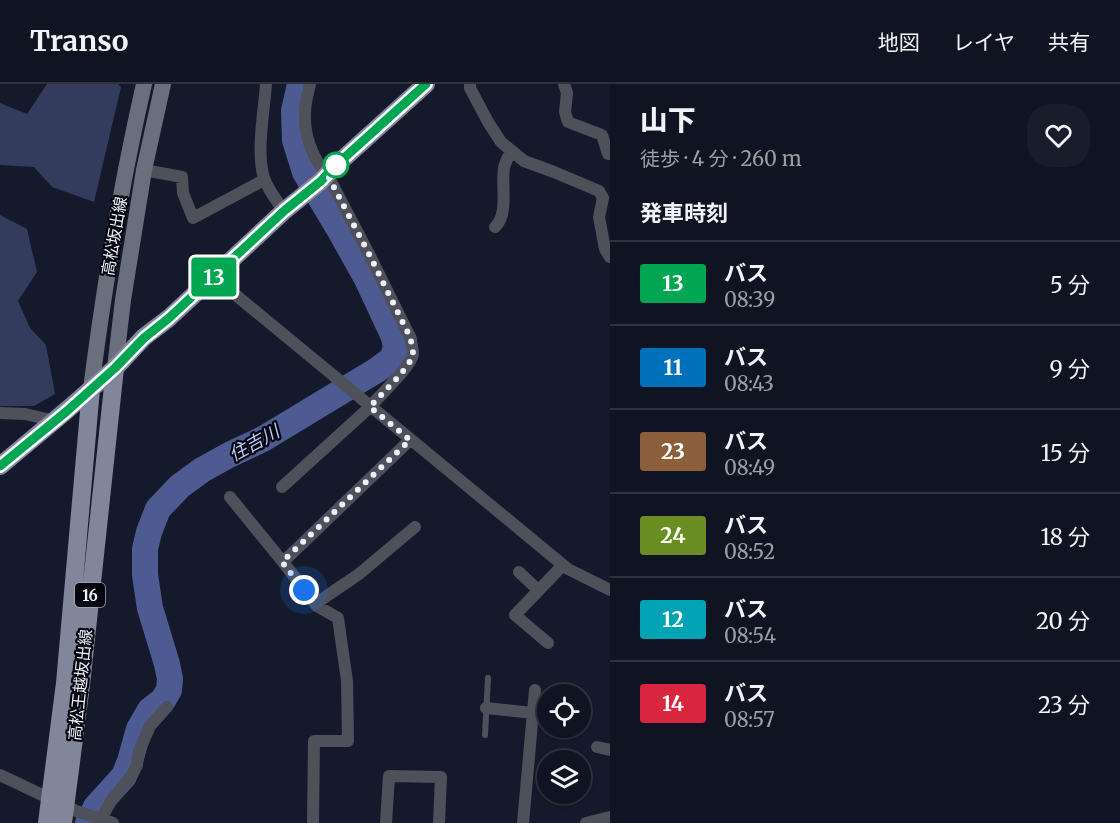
<!DOCTYPE html>
<html lang="ja">
<meta charset="utf-8">
<style>
body{margin:0;font-family:Merriweather,"Noto Sans JP",serif;background:#191c2a;color:#f1f3f6;height:100vh;display:flex;flex-direction:column;font-size:22px;white-space:nowrap}
*{box-sizing:border-box;margin:0}
p{font-size:20px;color:#9c9ea5}
.icon{flex:none;width:33px;height:33px;fill:none;stroke:currentColor;stroke-width:2;stroke-linecap:round;stroke-linejoin:round}
.map{position:relative;flex:1;overflow:hidden}
.panel{display:flex;flex-direction:column;background:#101321;width:510px}
.panel>*{flex:none}
.badge{padding:0 12px;border-radius:4px;font-size:21px;line-height:39px}
.controls{position:absolute;left:537px;top:600px;display:grid;gap:12px}
.controls a{display:grid;place-items:center;width:54px;height:54px;border-radius:50%;background:#101321;box-shadow:0 2px 4px #0004,0 0 0 2px #30323f;font-size:30px}
.you{position:absolute;width:30px;height:30px;margin:-15px;border:4px solid #fff;border-radius:50%;background:#1a73e8;box-shadow:0 0 0 9px #1a73e833}
.map>.badge{position:absolute;translate:-50% -50%;box-shadow:0 0 0 3px #fff}
h2{padding:0 30px;font-size:22px;line-height:54px}
.round{display:grid;place-items:center;flex:none;width:63px;height:63px;border-radius:24px;background:#191c2a}
.summary{display:flex;align-items:center;justify-content:space-between;height:102px;padding:0 30px}
h1{font-size:28px;font-weight:800;line-height:45px}
ul{padding:0;list-style:none}
li{display:flex;align-items:center;gap:18px;height:84px;padding:0 30px;border-top:2px solid #30323f}
li div{flex:1}
li b{display:block;font-size:22px}
li em{font-style:normal}
li .badge{min-width:66px;font-weight:700;text-align:center}
header{display:flex;align-items:center;gap:36px;box-sizing:border-box;height:84px;padding:0 30px;background:#101321;border-bottom:2px solid #30323f}
header strong{font-size:28px}
nav{display:flex;gap:33px;margin-inline-start:auto;font-size:21px}
main{display:flex;flex:1;min-height:0}
.map>svg:first-child{display:block}
.green{fill:#343c5e}
.lines{fill:none;stroke-linecap:round;stroke-linejoin:round}
.river{stroke:#4e5a92;stroke-width:26}
.lane{stroke:#4e505a;stroke-width:6}
.street{stroke:#4e505a;stroke-width:12}
.secondary{stroke:#6a6f7e;stroke-width:16}
.primary{stroke:#81869b;stroke-width:18}
.line-casing{stroke:#fff;stroke-width:14}
.line{stroke:#00a651;stroke-width:9}
.walk{stroke:#eff2fd;stroke-width:6;stroke-dasharray:0 10.8}
.stop-dot{fill:#fff;stroke:#00a651;stroke-width:3}
.labels{text-anchor:middle;dominant-baseline:central;stroke-width:4.5;stroke-linejoin:round;paint-order:stroke}
.shield{fill:#04050d;stroke:#a8abb5;stroke-width:1.5}
.shield-label{font-size:15px;font-weight:bold;fill:#eff2fd}
.street-label{font-size:16px;fill:#eff2fd;stroke:#04050d}
.water-label{font-size:18px;font-style:italic;fill:#becbfe;stroke:#04050d}
</style>
<header>
<strong>Transo</strong>
<nav><a>地図</a><a>レイヤ</a><a>共有</a></nav>
</header>
<main>
<div class="map">
<svg width="610" height="739" viewBox="0 0 610 739">
<rect width="100%" height="100%" fill="#15192c"/>
<path class="green" d="M47 0H118L121 3 94 118 52 103 34 83 0 81V19L27 30Z
M0 131 27 145 37 188 18 217 30 244 46 261 55 310 34 322H0Z"/>
<g class="lines">
<path class="river" d="M88 739 96 723 124 692 130 677 139 645 150 626 163 616 169 606 170 595 167 580 150 524 145 491V465L149 448 158 425 180 402 202 386 229 371 263 355 377 286 392 275 396 264 394 253 367 195 339 145 305 88 295 56 294 27 300 0"/>
<path class="lane" d="M485 651 488 594"/>
<path class="street" d="M266 0C264 28 256 68 264 94 268 106 277 117 284 127
M310 0C308 9 305 19 305 29 304 53 312 71 326 91
M470 0V4L488 38 501 58 524 77 554 88 599 107 603 114 599 133 605 165 610 173
M564 0 567 9 565 28 568 38 602 51 608 70
M144 86 182 93 183 109 193 134 264 96
M495 143C509 130 501 102 504 84 505 78 509 72 511 67
M214 193 563 481 568 485 610 506
M0 329 25 330 55 337
M282 403 370 323C380 311 411 283 413 270 413 265 411 260 411 255L369 170 327 90
M230 413 283 478
M519 488 538 506
M315 520 359 490 415 443
M548 559 515 531 563 481
M486 624 533 629
M597 663 610 666
M0 691 76 727 113 739
M99 739 111 717 132 691 137 681 139 667 150 642 167 623
M313 739 314 657H348L347 597 338 534 317 522 283 478 410 356
M386 739 389 692 441 693 439 739
M523 739 535 606
M586 739 610 733"/>
<path class="secondary" d="M115 284 123 216 144 86 163 0
M91 305C104 203 121 101 144 0"/>
<path class="primary" d="M0 382 67 326 115 284 144 253 169 234 284 127 321 97 333 84 426 0
M47 739 65 599 91 305
M63 739 81 601 115 284"/>
</g>
<g class="lines">
<defs>
<path id="line" d="M0 382 67 327 115 284 144 254 169 234 284 127 321 97 333 84 426 0"/>
</defs>
<use href="#line" class="line-casing"/>
<use href="#line" class="line"/>
<path class="walk" d="M304 506 282 478 410 356 370 323C380 311 411 283 413 270 413 265 411 260 411 255L369 170 327 90 336 81"/>
</g>
<circle class="stop-dot" cx="336" cy="81" r="12"/>
<g class="labels">
<rect class="shield" x="75" y="499" width="30" height="24" rx="4.5"/>
<g class="shield-label">
<text x="90" y="511">16</text>
</g>
<g class="street-label">
<text transform="translate(114 152) rotate(-80)">高松坂出線</text>
<text transform="translate(80 601) rotate(-84)">高松王越坂出線</text>
</g>
<g class="water-label">
<text transform="translate(254 359) rotate(-29)">住吉川</text>
</g>
</g>
</svg>
<div class="controls">
<a><svg class="icon" aria-label="locate" viewBox="0 0 24 24"><circle cx="12" cy="12" r="6"/><path d="M12 2v4M12 18v4M2 12h4M18 12h4"/></svg></a>
<a><svg class="icon" aria-label="layers" viewBox="0 0 24 24"><path d="M12 4l9 5-9 5-9-5zM3 14l9 5 9-5"/></svg></a>
</div>
<div class="you" style="left:304px;top:506px"></div>
<b class="badge" style="left:214px;top:193px;background:#00a651;color:#fff">13</b>
</div>
<section class="panel">
<div class="summary"><div><h1>山下</h1><p>徒歩 · 4 分 · 260 m</p></div><a class="round"><svg class="icon" aria-label="heart" viewBox="0 0 24 24"><path d="M12 20l-8-8c-3-5 5-10 8-4 3-6 11-1 8 4z"/></svg></a></div>
<h2>発車時刻</h2>
<ul>
<li><span class="badge" style="background:#00a651;color:#fff">13</span><div><b>バス</b><p>08:39</p></div><em>5 分</em></li>
<li><span class="badge" style="background:#0072bc;color:#fff">11</span><div><b>バス</b><p>08:43</p></div><em>9 分</em></li>
<li><span class="badge" style="background:#8b5e3c;color:#fff">23</span><div><b>バス</b><p>08:49</p></div><em>15 分</em></li>
<li><span class="badge" style="background:#6b8e23;color:#fff">24</span><div><b>バス</b><p>08:52</p></div><em>18 分</em></li>
<li><span class="badge" style="background:#00a3b4;color:#fff">12</span><div><b>バス</b><p>08:54</p></div><em>20 分</em></li>
<li><span class="badge" style="background:#d7263d;color:#fff">14</span><div><b>バス</b><p>08:57</p></div><em>23 分</em></li>
</ul>
</section>
</main>
